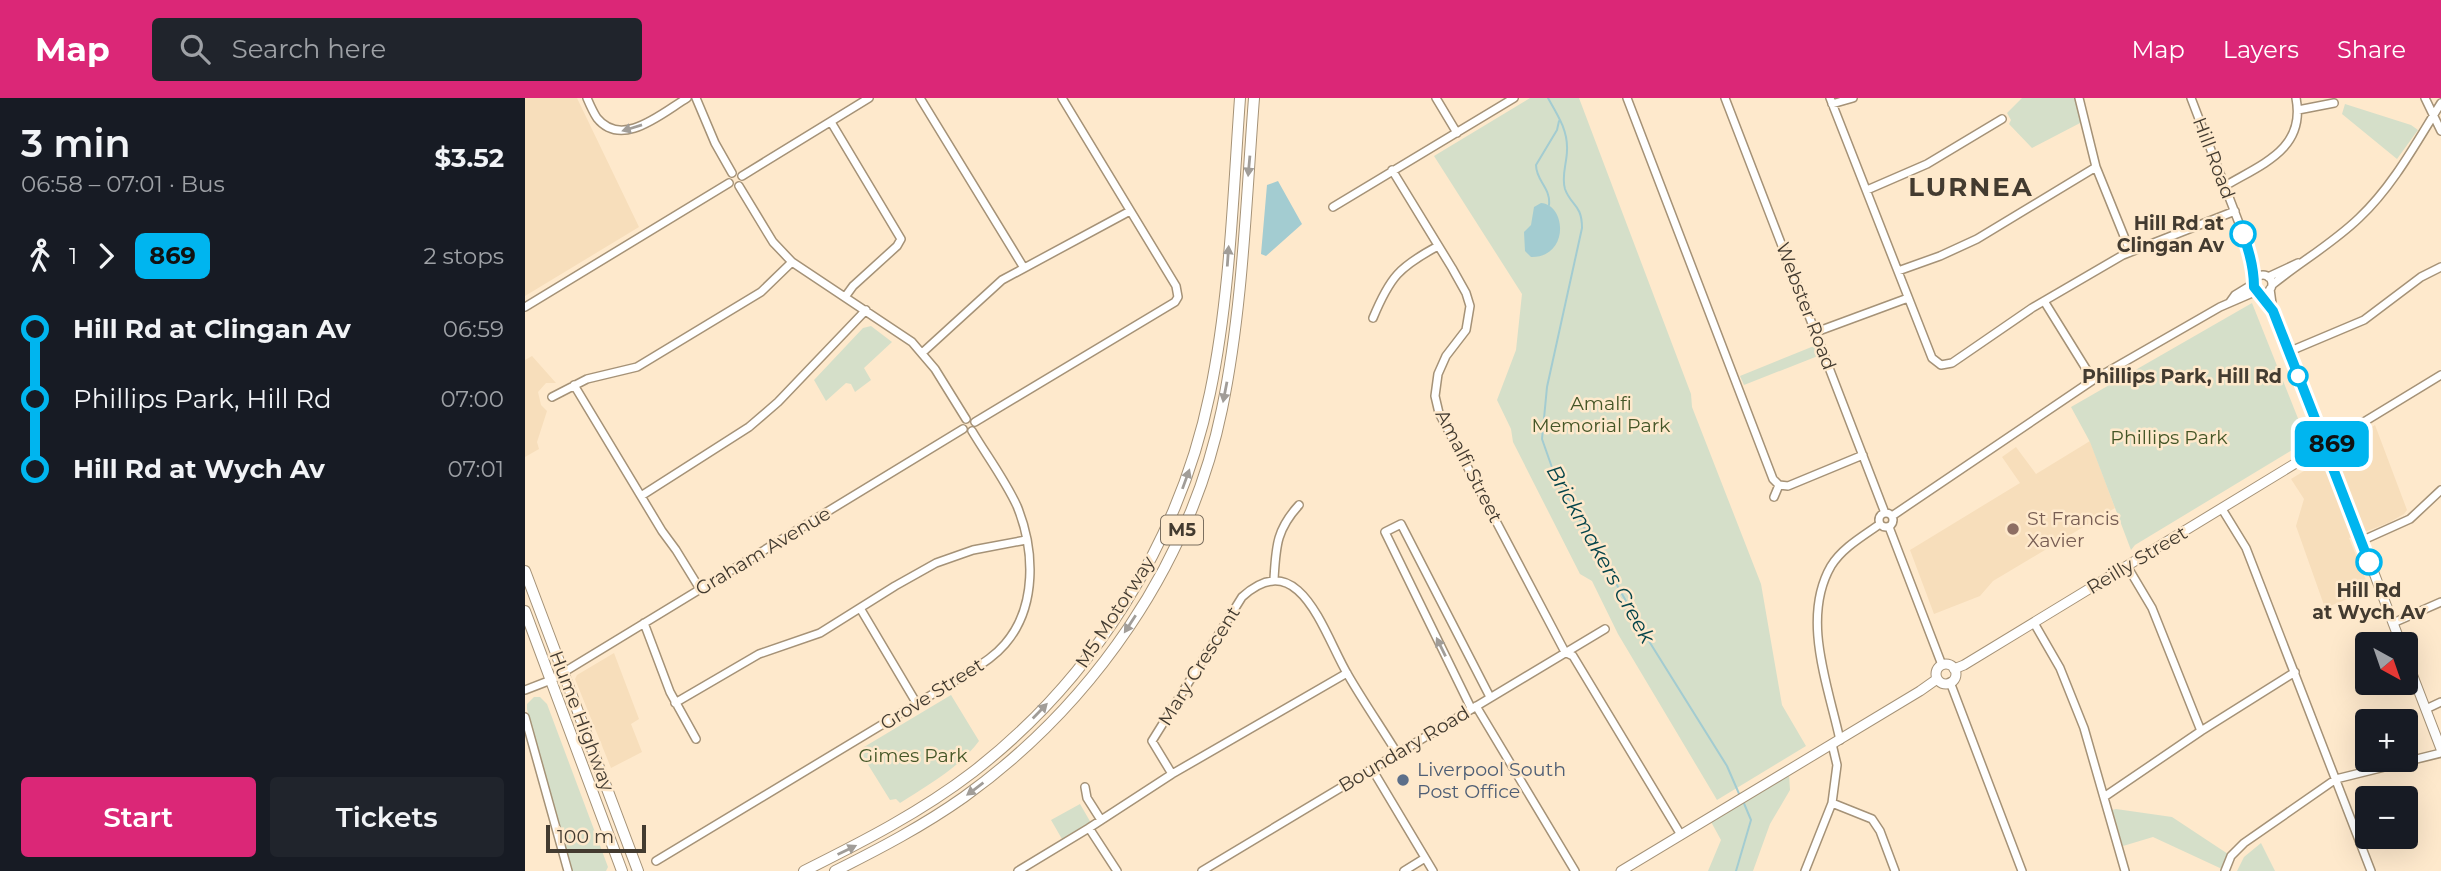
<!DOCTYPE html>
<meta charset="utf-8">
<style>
body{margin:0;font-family:Montserrat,sans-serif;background:#20242c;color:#f1f3f6;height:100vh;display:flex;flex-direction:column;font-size:26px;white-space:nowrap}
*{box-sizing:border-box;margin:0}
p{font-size:23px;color:#9ea1a6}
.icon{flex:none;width:38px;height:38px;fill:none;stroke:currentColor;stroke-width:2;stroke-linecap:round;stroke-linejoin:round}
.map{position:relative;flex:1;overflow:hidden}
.sheet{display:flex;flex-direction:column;background:#171b24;width:525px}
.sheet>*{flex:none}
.badge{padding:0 14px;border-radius:10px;font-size:24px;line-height:46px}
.needle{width:46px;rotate:140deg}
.buttons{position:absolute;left:1830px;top:534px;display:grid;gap:14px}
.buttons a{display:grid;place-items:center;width:63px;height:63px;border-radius:7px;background:#171b24;box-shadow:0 7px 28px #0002;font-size:35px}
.scale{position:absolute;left:21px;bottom:18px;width:100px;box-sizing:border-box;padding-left:7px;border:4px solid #433b30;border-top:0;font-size:19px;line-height:24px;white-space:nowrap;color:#433b30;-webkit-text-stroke:5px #fee9cc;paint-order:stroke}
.map>.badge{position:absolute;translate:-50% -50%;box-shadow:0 0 0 4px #fff}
.legs{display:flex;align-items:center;gap:10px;height:77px;padding:0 21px;font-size:23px}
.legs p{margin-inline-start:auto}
.overview{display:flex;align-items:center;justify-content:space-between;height:119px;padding:0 21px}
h1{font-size:38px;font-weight:600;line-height:52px}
.primary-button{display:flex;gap:14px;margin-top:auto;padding:14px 21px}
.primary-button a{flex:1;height:80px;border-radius:7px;background:#db2777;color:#fff;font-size:28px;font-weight:600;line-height:80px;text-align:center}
.primary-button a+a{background:#20242c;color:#f1f3f6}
ul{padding:0 21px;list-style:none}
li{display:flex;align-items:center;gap:24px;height:70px;font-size:26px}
li i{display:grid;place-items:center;width:10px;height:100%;margin:0 9px;background:currentColor}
li i::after{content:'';width:18px;height:18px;margin:-9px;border:5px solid;border-radius:50%;background:#171b24}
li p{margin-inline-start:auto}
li:first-child i{background:linear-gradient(#0000 50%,currentColor 0)}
li:last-child i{background:linear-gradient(currentColor 50%,#0000 0)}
header{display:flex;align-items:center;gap:42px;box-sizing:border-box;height:98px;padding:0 35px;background:#db2777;color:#fff}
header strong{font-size:33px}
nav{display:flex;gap:38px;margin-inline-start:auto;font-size:24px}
.search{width:490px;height:63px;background:#20242c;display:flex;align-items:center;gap:18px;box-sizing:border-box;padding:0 24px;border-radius:7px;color:#9ea1a6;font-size:26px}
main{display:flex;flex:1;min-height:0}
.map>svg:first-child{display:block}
.built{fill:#f7debb}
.green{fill:#d5dfc9}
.water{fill:#a3ccd1}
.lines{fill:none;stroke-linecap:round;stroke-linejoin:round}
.stream{stroke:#a3ccd1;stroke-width:2}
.minor-casing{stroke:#a59277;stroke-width:10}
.major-casing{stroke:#a59277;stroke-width:11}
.highway-casing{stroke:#a59277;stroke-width:12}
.minor{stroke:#fff;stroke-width:7}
.major{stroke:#fff;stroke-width:9}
.highway{stroke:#fff;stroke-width:10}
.oneway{fill:#a19d98}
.line-1-casing{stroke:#fff;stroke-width:16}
.line-1{stroke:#00b5ef;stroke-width:10}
.stop-1-dot{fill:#fff;stroke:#00b5ef;stroke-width:3.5}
.education-dot{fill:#8d6e63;stroke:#fee9cc;stroke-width:2.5}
.service-dot{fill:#5c6f8a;stroke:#fee9cc;stroke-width:2.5}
.labels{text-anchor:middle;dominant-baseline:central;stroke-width:5;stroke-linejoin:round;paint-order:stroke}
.shield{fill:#fee9cc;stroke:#7b6f5f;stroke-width:2}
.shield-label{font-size:18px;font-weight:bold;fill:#433b30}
.street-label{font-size:19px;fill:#433b30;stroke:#fee9cc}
.stop-label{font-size:19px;font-weight:bold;fill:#433b30;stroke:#fee9cc;text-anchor:end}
.park-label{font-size:19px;fill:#445627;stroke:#fee9cc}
.education-label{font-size:19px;fill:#785e54;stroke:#fee9cc;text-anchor:start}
.service-label{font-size:19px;fill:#4e5e75;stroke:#fee9cc;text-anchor:start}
.water-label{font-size:21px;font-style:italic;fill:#06454b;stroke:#fee9cc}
.district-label{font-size:26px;font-weight:bold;letter-spacing:2px;fill:#433b30;stroke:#fee9cc}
</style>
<header>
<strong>Map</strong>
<div class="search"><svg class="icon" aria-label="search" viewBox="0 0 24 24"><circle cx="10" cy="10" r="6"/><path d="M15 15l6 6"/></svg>Search here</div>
<nav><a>Map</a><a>Layers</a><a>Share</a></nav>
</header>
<main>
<section class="sheet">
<div class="overview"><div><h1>3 min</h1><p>06:58 – 07:01 · Bus</p></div><b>$3.52</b></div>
<div class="legs"><svg class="icon" aria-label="walk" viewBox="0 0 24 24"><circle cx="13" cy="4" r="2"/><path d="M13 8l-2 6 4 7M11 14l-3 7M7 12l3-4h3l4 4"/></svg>1<svg class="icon" aria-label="forward" viewBox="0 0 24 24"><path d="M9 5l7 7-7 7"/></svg><b class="badge" style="background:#00b5ef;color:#111">869</b><p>2 stops</p></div>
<ul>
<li><i style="color:#00b5ef"></i><b>Hill Rd at Clingan Av</b><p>06:59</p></li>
<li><i style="color:#00b5ef"></i><span>Phillips Park, Hill Rd</span><p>07:00</p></li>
<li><i style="color:#00b5ef"></i><b>Hill Rd at Wych Av</b><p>07:01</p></li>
</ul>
<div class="primary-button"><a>Start</a><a>Tickets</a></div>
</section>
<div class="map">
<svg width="1916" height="773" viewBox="0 0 1916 773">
<rect width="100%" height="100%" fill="#fee9cc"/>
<path class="built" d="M0 0H52L114 129 0 198Z
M7 258 31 285H21L13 294 16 307 22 313 12 344 14 351 0 359V262Z
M1850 327 1882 412 1879 416 1863 425 1824 440 1845 492 1800 510 1771 428 1779 401 1766 381 1792 365 1795 366 1814 357 1812 353Z
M1565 343 1590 410 1468 483 1455 498 1409 516 1385 452 1495 385 1477 359 1491 349 1511 376Z
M89 555 114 621 106 626 117 654 86 670 50 581 52 577Z"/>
<path class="green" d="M1005 0H1054L1166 296 1167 309 1236 486 1257 607 1281 648 1192 702 1093 536 1067 483 1055 476 988 344 986 331 972 302 991 252 997 196 909 58Z
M1497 0H1552L1557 24 1507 50 1484 26 1486 22 1482 15Z
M1820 6 1886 27 1893 32 1872 61 1817 16Z
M1727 205 1782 343 1610 447 1606 452 1565 344 1546 309Z
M346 228 367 244 339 270 346 282 330 294 326 286 321 285 301 303 289 282 338 230Z
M1294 246 1298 256 1219 287 1215 278Z
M426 597 454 643C434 670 403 687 375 705L371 701 365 702 334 652Z
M9 599H15L22 606 83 769 81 773H47L2 611V606Z
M1264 676 1265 692 1245 726 1228 773H1183L1196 742 1185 722Z
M555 706 566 725 537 741 526 722Z
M1591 711 1647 719 1703 756 1697 771 1628 739 1598 748 1587 712Z
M1736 745 1750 773H1712L1719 759Z"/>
<path class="water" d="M753 83 777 126 741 158 736 156 742 87Z
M1016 105C1042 107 1044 160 1006 159L1000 153 999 134 1006 127 1009 109Z"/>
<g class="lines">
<path class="stream" d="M1023 0C1032 16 1043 32 1042 52 1042 65 1036 78 1040 91 1046 108 1057 106 1057 130L1022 289 1017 341 1030 378 1122 540 1202 668 1215 698
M1024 107C1026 90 1011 83 1011 67L1032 32 1034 23
M1211 773 1226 722 1218 703"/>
<defs>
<path id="minor" d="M62 0C65 7 68 14 72 20 97 51 137 15 162 0
M171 0 190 45 207 75
M395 0 499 170
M911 0 932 35
M1102 0 1248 381 1254 387 1263 388 1338 357
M1200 0 1360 415
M1305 0 1407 260 1416 267 1427 265 1507 210 1598 157 1710 113
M1554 0 1571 69 1605 153
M1666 0 1727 159 1730 180
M1900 0 1916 33
M1307 6 1328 0
M1773 12 1809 5
M306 24 376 141 372 148 328 188 320 199
M867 72 927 170 941 195 945 208 941 232 921 258 913 276 910 298 914 315 1040 554 1048 558 1156 737
M217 78 344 0
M214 88 248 144 267 164 387 244 410 271 441 321
M1700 88C1737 66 1781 51 1771 0
M1342 92 1402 66 1477 21
M808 109 989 0
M1373 173 1415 158 1452 141 1571 69
M1729 186a9 9 0 1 1 18 0a9 9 0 1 1-18 0Z
M1743 179 1773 165
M1747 187C1775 164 1807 146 1834 120 1868 88 1891 45 1916 5
M1745 191 1748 213 1798 341
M1519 203 1568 282
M1705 204 1710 197 1728 186
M0 209 204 85
M848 220C865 179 874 169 913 148
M1291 234 1383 200
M1763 254 1839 222 1896 179 1916 169
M397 255 477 182 605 113
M49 287 137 433 151 452 175 491
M27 299 62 281 112 269 236 194 267 164
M450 324 650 204 653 199 651 188 537 0
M1806 344 1916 277
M116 398 224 329 253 304 341 212
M1249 399 1254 387
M1697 411 1721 450 1846 773
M1354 422a7 7 0 1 1 14 0a7 7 0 1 1-14 0Z
M1367 418 1568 282 1695 209 1732 193
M1364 429 1417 567
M1836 443 1885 421 1916 392
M1602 468 1627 510 1676 633
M749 481C751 449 751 432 774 407
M335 510 392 606
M119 525 145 594 171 641
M1509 525 1535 570 1559 630 1600 773
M1868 525 1916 504
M1425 584 1497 773
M0 592 26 582 438 331
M150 605 234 556 295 535 370 488 411 465 448 452 501 442
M951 608 1050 773
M946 610 860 434 876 426 965 599
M1901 611 1916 604
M0 619 43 773
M1315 642C1303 587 1276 520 1306 468 1317 450 1338 438 1355 426
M847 671 908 773
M647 676 627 643 717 499C775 446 799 537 823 577 838 603 856 629 872 655
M560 689 562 700 576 722
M1579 699 1676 633 1770 574
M1307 705 1347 721 1355 733 1370 773
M564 730 592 773
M131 763 441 576C455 567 469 559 480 546 512 509 510 452 492 408 480 382 462 358 447 333
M493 773 564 730 647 676 822 575
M677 773 1080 531
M879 773 900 760
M1280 773 1307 705 1312 667 1307 646
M1700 773 1706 758 1719 745 1811 681 1916 655"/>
<path id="major" d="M1794 351V344L1802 341 1807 349 1803 354
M1803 354 1876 546
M1881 560 1916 651
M1411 576a10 10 0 1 1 20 0a10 10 0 1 1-20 0Z
M1429 571 1439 567 1794 351
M1096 773 1395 593 1412 581"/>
<path id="highway" d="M0 473 113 773
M0 513 97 773
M279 773C337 744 396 714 448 674 568 581 654 445 685 295 705 199 708 98 715 0
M310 773C354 751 398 728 439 699 567 607 665 467 697 311 718 209 721 103 729 0"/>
</defs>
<use href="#minor" class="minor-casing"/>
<use href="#major" class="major-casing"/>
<use href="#highway" class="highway-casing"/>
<use href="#minor" class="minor"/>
<use href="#major" class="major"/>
<use href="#highway" class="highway"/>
</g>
<defs><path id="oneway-solid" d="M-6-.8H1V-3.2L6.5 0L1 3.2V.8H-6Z" transform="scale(1.75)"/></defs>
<g class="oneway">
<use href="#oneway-solid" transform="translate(107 30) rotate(163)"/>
<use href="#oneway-solid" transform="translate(724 68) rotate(95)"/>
<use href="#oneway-solid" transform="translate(703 158) rotate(-86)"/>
<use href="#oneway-solid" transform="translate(700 294) rotate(101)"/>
<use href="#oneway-solid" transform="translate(661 381) rotate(-70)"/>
<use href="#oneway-solid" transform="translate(605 526) rotate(123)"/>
<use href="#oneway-solid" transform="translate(916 549) rotate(-116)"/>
<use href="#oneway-solid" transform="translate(515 613) rotate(-46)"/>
<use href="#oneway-solid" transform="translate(450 691) rotate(143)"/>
<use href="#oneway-solid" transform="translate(322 752) rotate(-26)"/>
</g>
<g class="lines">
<defs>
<path id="line-1" d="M1718 136C1725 155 1729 170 1729 189L1748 213 1798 341H1802L1807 346 1806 351 1802 355 1844 464"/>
</defs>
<use href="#line-1" class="line-1-casing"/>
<use href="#line-1" class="line-1"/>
</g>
<g class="stop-1-dot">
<circle cx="1718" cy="136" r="12"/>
<circle cx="1773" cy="278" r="9"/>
<circle cx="1844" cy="464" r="12"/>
</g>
<circle class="education-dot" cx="1488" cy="431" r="7"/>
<circle class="service-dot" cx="878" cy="682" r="7"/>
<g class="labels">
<rect class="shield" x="636" y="417.5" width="42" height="29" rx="5"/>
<g class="shield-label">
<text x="657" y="432">M5</text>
</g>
<g class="street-label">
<text transform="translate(1689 60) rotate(69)">Hill Road</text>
<text transform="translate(1281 208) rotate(69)">Webster Road</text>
<text transform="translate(944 368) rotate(63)">Amalfi Street</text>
<text transform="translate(238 453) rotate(-31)">Graham Avenue</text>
<text transform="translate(1612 462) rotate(-31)">Reilly Street</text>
<text transform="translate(590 514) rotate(-57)">M5 Motorway</text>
<text transform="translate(674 568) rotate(-58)">Mary Crescent</text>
<text transform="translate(407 596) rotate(-32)">Grove Street</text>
<text transform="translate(57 623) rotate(69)">Hume Highway</text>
<text transform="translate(879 651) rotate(-31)">Boundary Road</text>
</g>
<g class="stop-label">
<text x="1699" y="125">Hill Rd at<tspan x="1699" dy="22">Clingan Av</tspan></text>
<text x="1757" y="278">Phillips Park, Hill Rd</text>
<text x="1844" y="492" text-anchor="middle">Hill Rd<tspan x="1844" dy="22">at Wych Av</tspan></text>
</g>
<g class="park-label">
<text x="1076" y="305">Amalfi<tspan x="1076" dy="22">Memorial Park</tspan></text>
<text x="1644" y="339">Phillips Park</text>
<text x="388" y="657">Gimes Park</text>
</g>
<g class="education-label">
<text x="1502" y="420">St Francis<tspan x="1502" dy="22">Xavier</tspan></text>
</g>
<g class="service-label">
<text x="892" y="671">Liverpool South<tspan x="892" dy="22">Post Office</tspan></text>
</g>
<g class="water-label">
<text transform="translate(1076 456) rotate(61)">Brickmakers Creek</text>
</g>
<g class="district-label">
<text x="1446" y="89">LURNEA</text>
</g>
</g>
</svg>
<div class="buttons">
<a><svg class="needle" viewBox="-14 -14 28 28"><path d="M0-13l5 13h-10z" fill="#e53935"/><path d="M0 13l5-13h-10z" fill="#9ea1a6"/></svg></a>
<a>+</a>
<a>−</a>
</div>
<div class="scale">100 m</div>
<b class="badge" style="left:1807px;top:346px;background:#00b5ef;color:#111">869</b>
</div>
</main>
